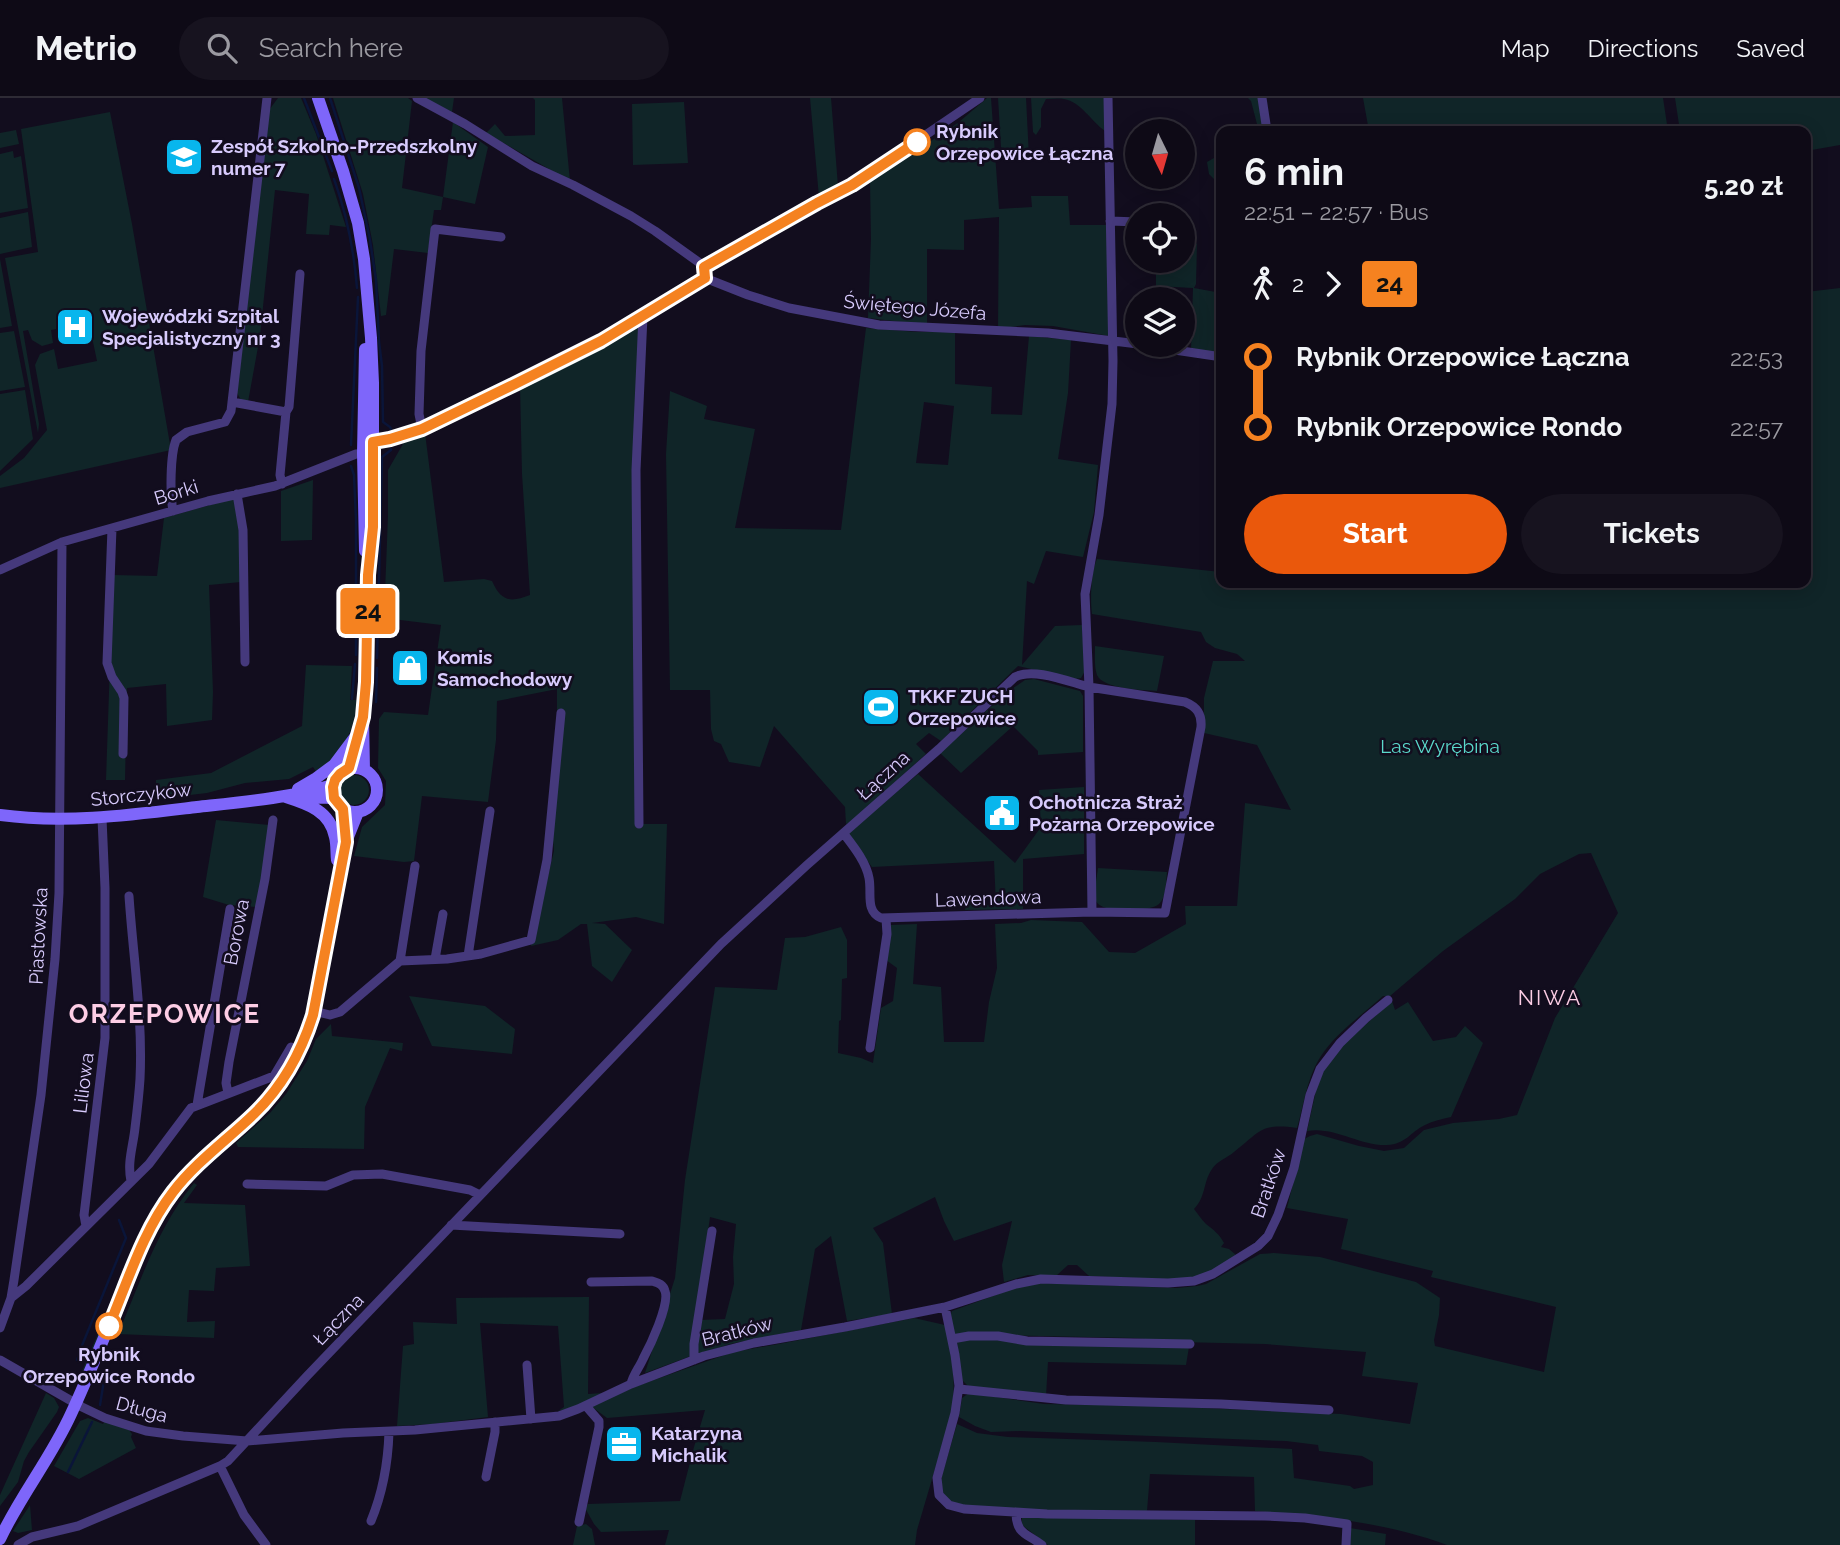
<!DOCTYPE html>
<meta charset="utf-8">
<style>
body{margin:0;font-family:Raleway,sans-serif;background:#17131f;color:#f1f3f6;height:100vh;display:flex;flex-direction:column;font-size:26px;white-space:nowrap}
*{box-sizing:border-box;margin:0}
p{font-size:23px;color:#9b9aa1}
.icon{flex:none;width:38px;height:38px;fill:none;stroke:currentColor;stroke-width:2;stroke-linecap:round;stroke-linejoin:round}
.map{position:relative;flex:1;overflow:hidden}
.side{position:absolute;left:1216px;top:28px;width:595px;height:462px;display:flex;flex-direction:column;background:#0e0a16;border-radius:14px;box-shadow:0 4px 18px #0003,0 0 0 2px #2e2b35}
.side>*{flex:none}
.badge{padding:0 14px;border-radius:5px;font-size:24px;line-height:46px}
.needle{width:46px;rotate:175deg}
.fabs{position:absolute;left:1125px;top:21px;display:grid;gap:14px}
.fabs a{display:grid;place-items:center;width:70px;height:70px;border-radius:50%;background:#0e0a16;box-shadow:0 4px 18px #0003,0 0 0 2px #2e2b35;font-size:35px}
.map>.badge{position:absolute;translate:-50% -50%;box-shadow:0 0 0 4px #fff}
.legs{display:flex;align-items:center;gap:10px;height:77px;padding:0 28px;font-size:23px}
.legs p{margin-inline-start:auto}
.headline{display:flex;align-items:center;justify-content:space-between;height:119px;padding:0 28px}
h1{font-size:38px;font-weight:700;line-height:52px}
.action{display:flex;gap:14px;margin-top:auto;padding:14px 28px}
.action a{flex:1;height:80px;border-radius:42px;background:#ea580c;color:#fff;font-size:28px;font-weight:700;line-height:80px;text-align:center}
.action a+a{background:#17131f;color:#f1f3f6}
ul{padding:0 28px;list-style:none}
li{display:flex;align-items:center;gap:24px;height:70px;font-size:26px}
li i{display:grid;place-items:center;width:10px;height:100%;margin:0 9px;background:currentColor}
li i::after{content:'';width:18px;height:18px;margin:-9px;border:5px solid;border-radius:50%;background:#0e0a16}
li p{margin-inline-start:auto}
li:first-child i{background:linear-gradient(#0000 50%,currentColor 0)}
li:last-child i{background:linear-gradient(currentColor 50%,#0000 0)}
header{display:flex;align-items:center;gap:42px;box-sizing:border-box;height:98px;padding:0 35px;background:#0e0a16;border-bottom:2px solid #2e2b35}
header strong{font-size:33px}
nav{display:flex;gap:38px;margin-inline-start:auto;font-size:24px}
.search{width:490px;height:63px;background:#17131f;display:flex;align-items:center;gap:18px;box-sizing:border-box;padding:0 24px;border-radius:38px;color:#9b9aa1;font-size:26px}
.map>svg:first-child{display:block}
.green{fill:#102528;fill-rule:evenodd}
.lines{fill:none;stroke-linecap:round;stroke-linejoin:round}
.stream{stroke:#0a1539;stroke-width:2.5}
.street{stroke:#45397c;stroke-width:9}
.secondary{stroke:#7e66fa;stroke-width:12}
.line-1-casing{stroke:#fff;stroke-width:16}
.line-1{stroke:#f58220;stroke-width:10}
.stop-1-dot{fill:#fff;stroke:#f58220;stroke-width:3.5}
.labels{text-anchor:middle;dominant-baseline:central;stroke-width:5;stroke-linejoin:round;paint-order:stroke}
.stop-label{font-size:19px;font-weight:bold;fill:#d8cbfd;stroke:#120d1e;text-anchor:start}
.poi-label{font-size:19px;font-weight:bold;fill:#d8cbfd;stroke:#120d1e;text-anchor:start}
.street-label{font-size:19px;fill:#d8cbfd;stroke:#120d1e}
.park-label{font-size:19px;fill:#5bdacc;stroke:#120d1e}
.neighbourhood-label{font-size:21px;letter-spacing:2px;fill:#fdcde5;stroke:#120d1e}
.district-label{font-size:26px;font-weight:bold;letter-spacing:2px;fill:#fdcde5;stroke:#120d1e}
</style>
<header>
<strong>Metrio</strong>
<div class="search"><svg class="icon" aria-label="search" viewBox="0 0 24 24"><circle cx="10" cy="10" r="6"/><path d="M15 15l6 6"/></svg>Search here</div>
<nav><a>Map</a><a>Directions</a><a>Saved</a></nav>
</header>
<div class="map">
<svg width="1840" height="1447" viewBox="0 0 1840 1447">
<rect width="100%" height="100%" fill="#120d1e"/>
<path class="green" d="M278 0H301L316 36 346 129 330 127 329 137 306 136 309 96 275 92 260 238 248 304 241 302 237 295 269 12Z
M333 0H408L412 3 402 90 443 99 453 24 488 49 475 106 443 99 441 112H434L428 155 394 151 386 217 381 218 373 147 363 96Z
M425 0H454L452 14Z
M533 0H562L570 83 486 35 495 26 505 38 535 37V2Z
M810 0H831L838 88 819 99Z
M987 0H991L999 111 1032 109 1031 98H1068L1070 127H1107L1109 238 1053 228 1025 227 998 231 999 119 964 122V152L927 151V227L868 220 871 141 870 84 959 24Z
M998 0H1026L1029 59 1014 53 1006 56 1001 49Z
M1031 0H1104L1105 33C1091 23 1081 4 1064 1 1058 0 1052 1 1046 1L1041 11V29L1036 37 1033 34Z
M1248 0H1260L1264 33H1256L1257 26 1251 3Z
M1363 0H1663L1668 33H1369Z
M1675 0H1840V47L1806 53V33H1680Z
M684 4 688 65 633 67 632 6Z
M110 14 132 126 171 352 0 390V378L24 360 47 332 35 267 40 256 54 251 58 271 97 263 89 225 51 232 53 245 42 248 32 242 28 232 23 233 39 326 38 335 5 160 38 154 21 31Z
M16 32 19 46 0 50V35Z
M13 53 14 60 21 58 28 110 0 115V56Z
M1221 59V83H1216L1209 76 1207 64 1214 60Z
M28 114 32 149 0 156V120Z
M1183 135 1197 146 1196 186 1194 190 1221 195V255L1191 251 1193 190 1156 188V163H1183Z
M0 161 12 228 0 230Z
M1840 190V1447H1447C1385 1424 1320 1418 1255 1413L1254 1379 1150 1376 1147 1413 1026 1412 981 1409 956 1406 943 1398 941 1381 957 1326 977 1335 1008 1339 1156 1344 1292 1351 1294 1380 1350 1388 1354 1391 1373 1387V1364L1362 1358 1319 1353 1318 1347 1286 1343 1020 1333 991 1334 975 1328 959 1319 962 1300 969 1295 1044 1306 1155 1308 1341 1316 1410 1326 1418 1285 1362 1278 1366 1254 1265 1246 1179 1244 1134 1240 954 1236 950 1218 952 1213 1034 1183 1044 1185 1177 1190 1197 1188 1206 1186 1260 1156 1274 1155 1320 1159 1416 1184 1440 1200 1439 1217 1434 1242 1435 1248 1544 1274 1556 1209 1431 1179 1433 1173 1341 1151 1348 1121 1287 1110 1304 1041 1310 1038 1317 1036 1359 1048 1384 1053 1404 1050 1424 1032 1453 1025 1499 1021 1517 1017 1555 920 1618 815 1591 755 1579 756 1540 776 1515 801 1443 853 1390 898H1383C1362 917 1336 935 1321 958 1307 979 1304 1007 1297 1030 1260 1025 1261 1033 1234 1054 1227 1060 1217 1063 1212 1071 1203 1084 1206 1099 1194 1111 1198 1116 1202 1122 1206 1126 1214 1132 1219 1136 1224 1145L1221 1149 1229 1151 1236 1157 1217 1170 1200 1178 1182 1182 1089 1178 1077 1167H1068L1056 1178 1028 1177 1004 1184 1002 1167 1012 1123 954 1143 944 1123 935 1099 873 1130 883 1145 892 1216 847 1223 831 1138 815 1151 801 1232 730 1246 697 1257 700 1222 725 1221 734 1186 733 1159 736 1126 710 1119 691 1258 645 1275 675 1180 685 1082 715 889 777 892 785 840 805 839 841 829 847 842V880L842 881 841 922 839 923 838 955 861 960 873 965 881 910 893 903 897 870 886 862 891 827 917 826 913 886 941 889 944 944H984L989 904 997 870 995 826 1021 825 1031 822 1082 824 1109 854 1135 855 1186 826 1185 808H1237L1245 705 1291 712 1257 647 1204 635V600L1213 563H1245L1237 556 1215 550 1206 544 1201 534 1092 516C1090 501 1091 474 1097 461L1221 474 1222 485H1806V194Z
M640 225 638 726H667L664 826 636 819 592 825 605 826 632 852 612 884 592 868 587 826H581L558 842 531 848 554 753 552 731 562 612 557 613V591L497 603 496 642 488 704 422 698 414 763 404 764 354 758 362 729 385 707 386 683 378 670 379 621 384 614 428 617 441 527 384 520 388 418V372L403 346 402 342 425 335 444 484 484 481 492 483C501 503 510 505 530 497L522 376 520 288 551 275 604 247 605 243Z
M866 230 917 234H955V286L992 289 991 316 1022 317 1029 238 1071 242 1068 295 1058 361 1098 367 1094 414 1083 459 1046 453 1034 486 1027 483 1022 567 1055 528 1082 527 1085 573 1081 580 1075 581 1018 568 941 643 929 635 916 646 926 656 851 724 846 726 845 709 774 628 760 669 729 664 721 646 714 643 711 631 710 592H670L666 356 670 293 707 308 704 321 755 331 735 430 841 432ZM924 304 954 308 948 367 916 365Z
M14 233 25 289 0 293V235Z
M25 292 33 341 0 373V296Z
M313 382 312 442 281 443V393Z
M235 400 240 430 241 484 209 487 213 594 212 622 167 628 166 586 127 590 125 682H106L113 477 157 478 164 420Z
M1095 548 1164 558 1157 593C1143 592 1103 591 1097 577 1094 569 1095 557 1095 548Z
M306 567 352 568 350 602H358C352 637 345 652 317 675L313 669 289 681 245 685 207 695 156 701V682L211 675 302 628Z
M1034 581 1080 593 1083 598V654L1038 657V653L1013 628 961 675 940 655 1006 595 1025 582Z
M918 676 1015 765 1041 729 1039 692 1084 689V756L1023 761V811L965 812 966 806 996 807 994 763 872 769 847 736Z
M339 692a15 15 0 1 1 30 0a15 15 0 1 1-30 0Z
M216 722 269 727 262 779 256 809 229 807 203 799Z
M1098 770 1167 774C1166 784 1166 800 1159 806 1150 814 1101 816 1096 803 1093 795 1097 779 1098 770Z
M409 898 485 908 515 931 512 956 432 948Z
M1392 903 1395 912 1408 904 1433 943 1456 939 1465 928 1483 945 1451 1019C1442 1021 1433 1023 1425 1027 1409 1035 1406 1046 1387 1047 1360 1048 1334 1028 1307 1033L1319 979 1338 951Z
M331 926 332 938 403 945 402 953 390 950 365 1009 364 1051 238 1049 236 1045 270 1015 286 996 307 963 316 941Z
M271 987H273C237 1032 184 1060 155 1110 149 1119 145 1129 141 1139 118 1187 102 1239 77 1286L75 1284 82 1273 144 1128 154 1108 182 1072 247 1014Z
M194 1085 197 1087 184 1105 245 1107 250 1168 216 1170 214 1193 189 1192 187 1224 215 1223 214 1240 118 1236C141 1183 157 1130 194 1085Z
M589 1199 588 1296 603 1295 572 1310 558 1313 564 1309 558 1228 480 1225 488 1319 433 1326 397 1328 403 1248 414 1246 413 1224 457 1226 456 1200Z
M914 1220 945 1227C952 1256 957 1287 951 1317L917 1432 915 1447H665L669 1432 601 1434 594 1426 585 1410 588 1406 680 1403 694 1349 705 1312 607 1320 591 1308 637 1288 733 1254 784 1245Z
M971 1241 1189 1249 1186 1267 1048 1264 1046 1298 968 1288 962 1282 957 1244Z
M46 1295 54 1300 59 1309 57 1314 29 1354 24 1363 18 1384 0 1408V1397Z
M88 1320 103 1326 105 1323 129 1332 132 1336 131 1339 136 1350 79 1381 54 1368 80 1323Z
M30 1407 32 1432 18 1435 13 1433Z
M1022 1418 1195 1422V1447H1048L1022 1427Z
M586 1426 592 1431 595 1447H573L577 1428Z
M1350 1430 1386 1436 1385 1447H1349Z"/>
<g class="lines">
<path class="stream" d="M304 0 332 73
M330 0 359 90 370 142 376 182 379 244 382 268 383 324 390 329 391 331
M334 81C347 117 354 153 357 190
M351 347 358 199
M351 368 354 377 356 422V557
M377 560 382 359 391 352V351
M352 601 355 566
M376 604 377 570
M79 1263 77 1262 81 1250 126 1140 119 1122
M100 1307 105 1276 102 1274
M68 1374 92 1324"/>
<path class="street" d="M417 0 465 26 532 68 573 87 631 118 655 133 704 168 705 180
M1262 0 1267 33
M1110 123 1138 124
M704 168 817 105 852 87 980 0
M705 180 748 197 789 210 879 227 1048 235 1138 246
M1141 247 1222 259
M232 304 286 314 280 377 282 386
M286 314 289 309 300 176
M422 331 419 316 421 253 435 131 501 139
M369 344 388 342 422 331 515 286 602 243 705 180
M237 396 243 432 245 564
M173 413C170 397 170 357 176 342L187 334 225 324 231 313 267 0
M112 430 107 565 112 579 122 594 124 600 123 656
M0 472 62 444 208 403 275 388 356 356 367 355
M639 726 636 372 643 218
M844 736C854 749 866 764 869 780 872 795 865 813 881 820L1092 814 1165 815 1201 629C1202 616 1197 609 1185 604L1089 589 1092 814
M129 798C133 858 143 920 140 981 139 997 137 1014 135 1030 133 1049 127 1064 131 1083
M468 858 490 713
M435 861 443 816
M400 863 415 768
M314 913 330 917 340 914 400 863 447 861 481 856 531 842 547 762 561 615
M870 950 887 836 886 821
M228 995 226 985 229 964 265 781 273 722
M197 1007 230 811
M247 1086 326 1088 353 1077 382 1076 470 1092 480 1097
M451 1127 620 1136
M86 1128 84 1117 105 940V790L102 720
M591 1184 652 1183C658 1185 663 1186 665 1193 670 1206 650 1248 643 1261 639 1270 633 1277 631 1286
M11 1200 26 1188 149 1066 191 1010 274 978 291 949
M945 1209 955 1257 959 1288 955 1315 937 1380 939 1397 949 1407 964 1411 1047 1416 1265 1418 1305 1420 1347 1426 1346 1447
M0 1230 11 1200 14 1182 41 997 55 861 59 795 62 444
M952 1241 969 1238H998L1027 1243 1190 1246
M0 1262 82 1309 105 1320 146 1333 183 1338 247 1343 343 1335 415 1332 559 1318 578 1311 631 1286 704 1258 754 1245 845 1229 945 1209 1016 1186 1041 1181 1168 1185 1194 1183 1213 1176 1258 1148 1268 1138 1278 1117 1294 1070 1310 997 1320 971 1340 945 1366 920 1388 902
M694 1262V1246L712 1133
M527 1267 531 1321
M959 1291 1066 1302 1221 1306 1329 1312
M220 1368 244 1417 266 1447
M486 1379 495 1334V1324
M1016 1414C1016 1436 1026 1435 1042 1447
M371 1423C383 1394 388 1365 389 1334
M579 1424 599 1329V1323L586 1308
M18 1447 32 1439 78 1428 220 1368 228 1363 307 1278 721 846 807 767 939 651 1015 579C1034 569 1069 584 1089 589L1085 496 1099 417 1112 306 1113 263 1108 0"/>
<path class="secondary" d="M318 0 343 73 358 125 364 161 371 240 373 285V429L368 477 367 562 363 619 364 672
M365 251 363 355 365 453
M333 692a22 22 0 1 1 44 0a22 22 0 1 1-44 0Z
M298 691 315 681 334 667 358 635
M286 699C308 706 330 713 335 739 337 747 336 754 337 762
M300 699 334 700
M0 717C66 726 131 717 197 709 243 704 289 700 333 687
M0 1441C20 1398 51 1360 71 1316 90 1275 107 1232 125 1189 137 1160 148 1130 166 1103 191 1067 226 1044 256 1013 285 985 303 952 314 913L346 744 358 714"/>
</g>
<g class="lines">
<defs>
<path id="line-1" d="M109 1228C128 1183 143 1133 173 1094 196 1064 227 1042 254 1016 283 988 301 955 313 917L346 744 343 711 334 700 333 689 335 682 340 676 349 670 363 619 366 584 368 477 373 429V344L390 341 422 331 515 286 601 243 705 180 704 169 817 105 852 87 917 44"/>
</defs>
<use href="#line-1" class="line-1-casing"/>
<use href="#line-1" class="line-1"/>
</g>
<defs>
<symbol id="school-square" viewBox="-11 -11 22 22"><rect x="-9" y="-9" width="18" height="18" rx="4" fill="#08b6ed" stroke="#120d1e"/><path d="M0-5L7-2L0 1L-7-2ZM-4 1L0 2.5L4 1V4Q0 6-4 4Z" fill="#fff"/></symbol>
<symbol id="hospital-square" viewBox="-11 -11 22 22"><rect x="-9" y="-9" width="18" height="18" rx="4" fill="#08b6ed" stroke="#120d1e"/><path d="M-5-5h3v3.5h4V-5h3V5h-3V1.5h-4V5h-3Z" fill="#fff"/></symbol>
<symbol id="shop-square" viewBox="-11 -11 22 22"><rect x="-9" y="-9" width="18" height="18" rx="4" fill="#08b6ed" stroke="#120d1e"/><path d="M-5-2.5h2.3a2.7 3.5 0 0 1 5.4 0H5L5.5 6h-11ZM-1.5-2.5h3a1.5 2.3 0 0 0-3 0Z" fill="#fff"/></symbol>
<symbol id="stadium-square" viewBox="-11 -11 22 22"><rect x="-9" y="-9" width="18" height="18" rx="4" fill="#08b6ed" stroke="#120d1e"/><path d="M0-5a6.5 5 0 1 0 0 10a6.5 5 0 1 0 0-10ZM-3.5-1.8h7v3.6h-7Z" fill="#fff"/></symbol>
<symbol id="civic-square" viewBox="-11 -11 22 22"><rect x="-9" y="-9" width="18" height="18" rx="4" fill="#08b6ed" stroke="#120d1e"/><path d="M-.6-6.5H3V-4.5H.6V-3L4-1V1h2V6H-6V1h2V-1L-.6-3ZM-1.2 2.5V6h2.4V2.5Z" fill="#fff"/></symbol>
<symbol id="office-square" viewBox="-11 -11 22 22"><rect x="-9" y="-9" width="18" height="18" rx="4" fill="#08b6ed" stroke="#120d1e"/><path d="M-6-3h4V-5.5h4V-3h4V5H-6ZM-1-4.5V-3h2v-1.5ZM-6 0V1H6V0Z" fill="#fff"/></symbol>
</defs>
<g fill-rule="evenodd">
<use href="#school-square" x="162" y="37" width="44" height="44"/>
<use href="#hospital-square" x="53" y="207" width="44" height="44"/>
<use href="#shop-square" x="388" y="548" width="44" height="44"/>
<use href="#stadium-square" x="859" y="587" width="44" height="44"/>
<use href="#civic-square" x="980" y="693" width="44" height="44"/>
<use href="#office-square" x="602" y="1324" width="44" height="44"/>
</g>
<g class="stop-1-dot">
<circle cx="917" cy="44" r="12"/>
<circle cx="109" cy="1228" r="12"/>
</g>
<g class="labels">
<g class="stop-label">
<text x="936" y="33">Rybnik<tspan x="936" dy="22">Orzepowice Łączna</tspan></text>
<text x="109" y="1256" text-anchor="middle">Rybnik<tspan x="109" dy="22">Orzepowice Rondo</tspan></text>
</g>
<g class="poi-label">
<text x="211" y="48">Zespół Szkolno-Przedszkolny<tspan x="211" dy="22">numer 7</tspan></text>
<text x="102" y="218">Wojewódzki Szpital<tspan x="102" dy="22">Specjalistyczny nr 3</tspan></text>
<text x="437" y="559">Komis<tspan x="437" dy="22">Samochodowy</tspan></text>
<text x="908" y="598">TKKF ZUCH<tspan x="908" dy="22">Orzepowice</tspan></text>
<text x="1029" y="704">Ochotnicza Straż<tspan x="1029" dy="22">Pożarna Orzepowice</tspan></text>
<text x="651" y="1335">Katarzyna<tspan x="651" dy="22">Michalik</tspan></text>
</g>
<g class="street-label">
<text transform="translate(915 209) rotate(5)">Świętego Józefa</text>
<text transform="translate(176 394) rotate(-17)">Borki</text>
<text transform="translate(883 677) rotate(-42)">Łączna</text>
<text transform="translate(141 696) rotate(-6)">Storczyków</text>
<text transform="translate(988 800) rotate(-2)">Lawendowa</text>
<text transform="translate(236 834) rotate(-79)">Borowa</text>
<text transform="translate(38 838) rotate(-87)">Piastowska</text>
<text transform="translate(83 985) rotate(-83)">Liliowa</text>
<text transform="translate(1268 1085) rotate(-71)">Bratków</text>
<text transform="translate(338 1221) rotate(-46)">Łączna</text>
<text transform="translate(737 1233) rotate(-14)">Bratków</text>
<text transform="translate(142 1311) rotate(15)">Długa</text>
</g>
<g class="park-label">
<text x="1440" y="648">Las Wyrębina</text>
</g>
<g class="neighbourhood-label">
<text x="1550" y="899">NIWA</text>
</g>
<g class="district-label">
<text x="165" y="916">ORZEPOWICE</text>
</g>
</g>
</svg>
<div class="fabs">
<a><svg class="needle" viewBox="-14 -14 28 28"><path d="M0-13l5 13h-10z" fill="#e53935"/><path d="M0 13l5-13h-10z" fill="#9b9aa1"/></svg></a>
<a><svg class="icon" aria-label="locate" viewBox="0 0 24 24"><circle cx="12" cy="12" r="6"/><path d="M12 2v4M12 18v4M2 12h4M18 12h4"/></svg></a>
<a><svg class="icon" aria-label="layers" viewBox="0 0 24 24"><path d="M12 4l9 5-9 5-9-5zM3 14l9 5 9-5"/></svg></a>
</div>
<b class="badge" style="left:368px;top:513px;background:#f58220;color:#111">24</b>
<section class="side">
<div class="headline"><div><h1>6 min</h1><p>22:51 – 22:57 · Bus</p></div><b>5.20 zł</b></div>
<div class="legs"><svg class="icon" aria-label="walk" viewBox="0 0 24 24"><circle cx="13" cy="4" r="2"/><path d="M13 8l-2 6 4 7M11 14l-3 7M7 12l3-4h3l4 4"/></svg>2<svg class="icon" aria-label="forward" viewBox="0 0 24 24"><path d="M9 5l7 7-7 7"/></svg><b class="badge" style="background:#f58220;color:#111">24</b></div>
<ul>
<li><i style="color:#f58220"></i><b>Rybnik Orzepowice Łączna</b><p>22:53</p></li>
<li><i style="color:#f58220"></i><b>Rybnik Orzepowice Rondo</b><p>22:57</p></li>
</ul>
<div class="action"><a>Start</a><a>Tickets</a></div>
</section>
</div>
